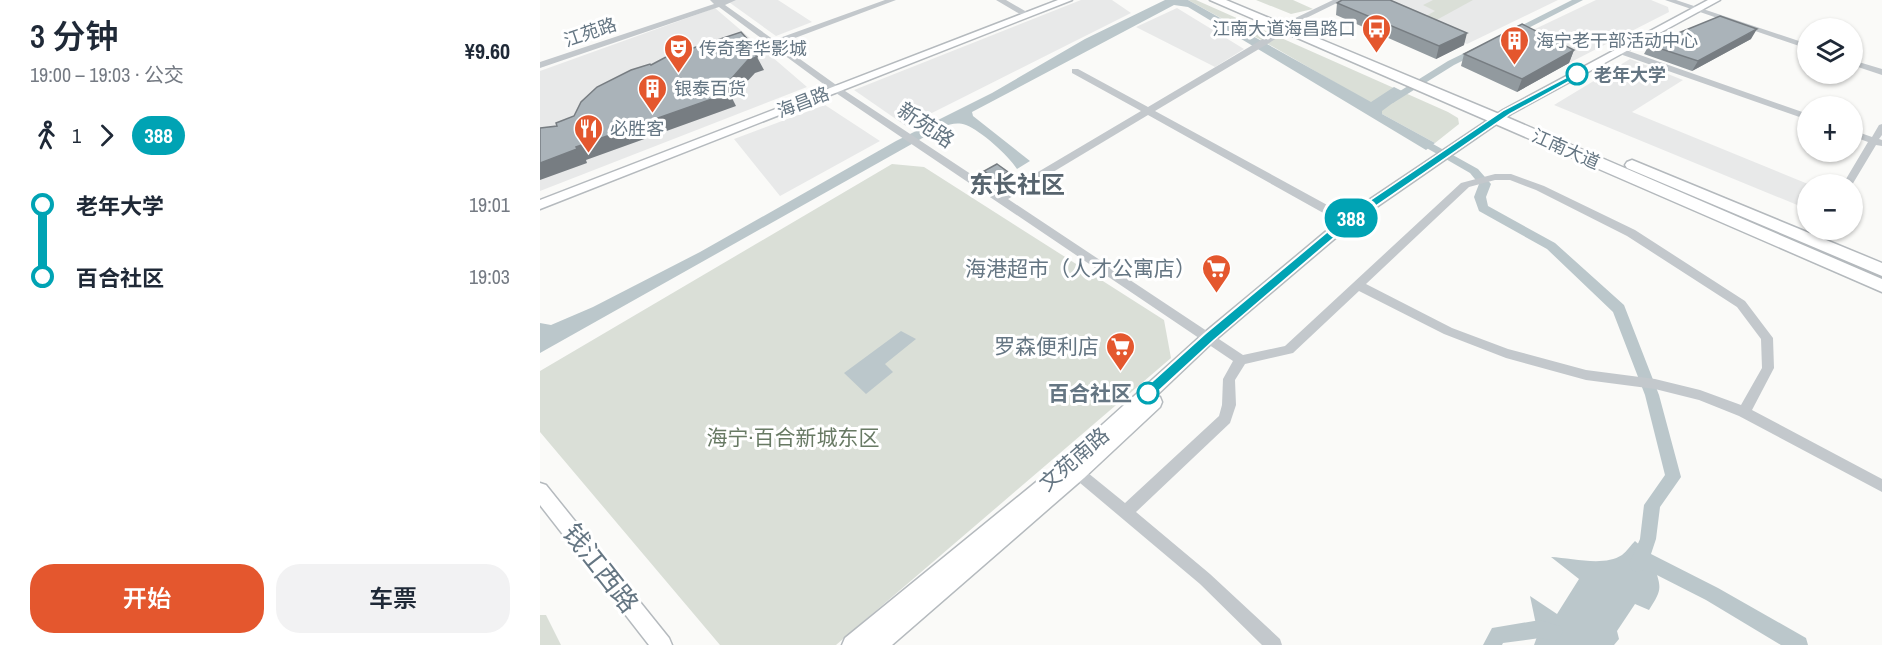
<!DOCTYPE html>
<html lang="zh">
<meta charset="utf-8">
<style>
body{margin:0;font-family:"Archivo Narrow","Noto Sans SC",sans-serif;background:#f2f2f3;color:#1f2937;height:100vh;display:flex;flex-direction:column;font-size:22px;white-space:nowrap}
*{box-sizing:border-box;margin:0}
p{font-size:20px;color:#747a83}
.icon{flex:none;width:33px;height:33px;fill:none;stroke:currentColor;stroke-width:2;stroke-linecap:round;stroke-linejoin:round}
.map{position:relative;flex:1;overflow:hidden}
.sheet{display:flex;flex-direction:column;background:#fff;width:540px}
.sheet>*{flex:none}
.badge{padding:0 12px;border-radius:20px;font-size:21px;line-height:39px}
.fabs{position:absolute;left:1257px;top:18px;display:grid;gap:12px}
.fabs a{display:grid;place-items:center;width:66px;height:66px;border-radius:50%;background:#fff;box-shadow:0 2px 4px #0004;font-size:30px}
.map>.badge{position:absolute;translate:-50% -50%;box-shadow:0 0 0 3px #fff}
.legs{display:flex;align-items:center;gap:9px;height:66px;padding:0 30px;font-size:20px}
.legs p{margin-inline-start:auto}
.summary{display:flex;align-items:center;justify-content:space-between;height:102px;padding:0 30px}
h1{font-size:33px;font-weight:600;line-height:45px}
.primary-button{display:flex;gap:12px;margin-top:auto;padding:12px 30px}
.primary-button a{flex:1;height:69px;border-radius:24px;background:#e4572e;color:#fff;font-size:24px;font-weight:600;line-height:69px;text-align:center}
.primary-button a+a{background:#f2f2f3;color:#1f2937}
ul{padding:0 30px;list-style:none}
li{display:flex;align-items:center;gap:21px;height:72px;font-size:22px}
li i{display:grid;place-items:center;width:9px;height:100%;margin:0 8px;background:currentColor}
li i::after{content:'';width:15px;height:15px;margin:-8px;border:4px solid;border-radius:50%;background:#fff}
li p{margin-inline-start:auto}
li:first-child i{background:linear-gradient(#0000 50%,currentColor 0)}
li:last-child i{background:linear-gradient(currentColor 50%,#0000 0)}
main{display:flex;flex:1;min-height:0}
.map>svg:first-child{display:block}
.built{fill:#e8e9e9}
.green{fill:#dadfd7}
.water{fill:#bbc7cb}
.lines{fill:none;stroke-linecap:round;stroke-linejoin:round}
.river{fill:#bbc7cb;fill-rule:evenodd}
.major-casing{stroke:#b5babe;stroke-width:3}
.highway-casing{stroke:#b4b9bd;stroke-width:3}
.minor{fill:#c3c8cc;fill-rule:evenodd}
.major{fill:#fff;fill-rule:evenodd}
.highway{fill:#fff;fill-rule:evenodd}
.wall{fill:#929a9f}
.shaded-wall{fill:#777d82}
.building{fill:#aab3b9;stroke:#777d82;stroke-width:1.5}
.line-1{fill:#00a3b4;stroke:#fff;stroke-width:1.5}
.stop-1-dot{fill:#fff;stroke:#00a3b4;stroke-width:3}
.labels{text-anchor:middle;dominant-baseline:central;stroke-width:6;stroke-linejoin:round;paint-order:stroke}
.far-poi-label{font-size:18px;fill:#657683;stroke:#fff;text-anchor:start}
.far-street-label{font-size:18px;fill:#657683;stroke:#fff}
.far-stop-label{font-size:18px;font-weight:bold;fill:#657683;stroke:#fff;text-anchor:start}
.street-label{font-size:21px;fill:#657683;stroke:#fff}
.poi-label{font-size:21px;fill:#657683;stroke:#fff;text-anchor:end}
.stop-label{font-size:21px;font-weight:bold;fill:#657683;stroke:#fff;text-anchor:end}
.park-label{font-size:21px;fill:#687a64;stroke:#fff}
.quarter-label{font-size:24px;font-weight:bold;fill:#57646e;stroke:#fff}
.near-street-label{font-size:26px;fill:#657683;stroke:#fff}
</style>
<main>
<section class="sheet">
<div class="summary"><div><h1>3 分钟</h1><p>19:00 – 19:03 · 公交</p></div><b>¥9.60</b></div>
<div class="legs"><svg class="icon" aria-label="walk" viewBox="0 0 24 24"><circle cx="13" cy="4" r="2"/><path d="M13 8l-2 6 4 7M11 14l-3 7M7 12l3-4h3l4 4"/></svg>1<svg class="icon" aria-label="forward" viewBox="0 0 24 24"><path d="M9 5l7 7-7 7"/></svg><b class="badge" style="background:#00a3b4;color:#fff">388</b></div>
<ul>
<li><i style="color:#00a3b4"></i><b>老年大学</b><p>19:01</p></li>
<li><i style="color:#00a3b4"></i><b>百合社区</b><p>19:03</p></li>
</ul>
<div class="primary-button"><a>开始</a><a>车票</a></div>
</section>
<div class="map">
<svg width="1342" height="645" viewBox="0 0 1342 645">
<rect width="100%" height="100%" fill="#fafaf8"/>
<path class="built" d="M186 0H238L272 22 236 36Z
M541 0H572L591 13 366 126 314 90Z
M827 0H1018L927 44Z
M1056 0H1111L1128 7 1129 12 1029 63 978 37Z
M175 8 267 87 0 191V71Z
M637 8 704 49 675 67 596 27Z
M1090 59 1143 80 1092 112 1268 184 1267 209 1014 105Z
M285 105 340 141 240 196 194 139Z"/>
<path class="green" d="M648 0H656L908 112 918 118 919 124 895 143 842 114 822 98 723 41Z
M716 0H753L773 9 751 14Z
M893 0H933L891 23 881 19 895 11 883 5Z
M352 164 384 167 624 320 631 358 296 645H180L0 432V371Z
M0 615H6L21 645H0Z"/>
<path class="water" d="M625 0H648L831 102 854 87 866 93 842 111V114L895 143 886 150 648 7 634 5 432 112 433 116 490 161 477 169C468 155 441 131 426 125 417 122 411 124 402 127L0 353V323L11 325 53 307 160 252 356 141 452 93 545 39Z
M361 331 376 339 345 364 353 372 326 394 304 373Z
M1095 541C1108 552 1109 554 1115 569 1122 589 1121 591 1109 610L1095 604 1077 631 1079 639 1074 645H994L998 634 990 596 1017 614 1039 579 1011 557C1032 558 1064 567 1082 555 1087 551 1091 545 1095 541Z"/>
<g class="lines">
<path class="river" d="M1032 0H1043L973 36 965 34Z
M939 46 944 49 942 51 914 65 853 103 849 104 844 101 908 61Z
M875 134 938 169 951 184 946 197 948 206 1015 243 1084 305 1119 395 1141 477 1120 507 1116 539 1111 554 1178 588 1266 638 1268 645H1241L1166 600 1105 569 1098 572 1092 570 1089 564 1100 539 1104 505 1125 475 1105 395 1073 312 1007 249 939 211 934 197 939 184 930 173 871 139 870 137Z
M1000 620 1020 626 1023 632 1020 638 1014 641 1000 638 963 643 962 645H943L952 628Z"/>
<defs>
<path id="major" d="M518 0H532L0 209V200Z
M1168 0H1180L971 114 812 224 674 341 616 396 620 397 622 402 620 407 544 478 352 645H302L305 638 523 460 664 333 802 218 963 110Z
M0 483 6 485 129 638 132 645H109L0 505Z"/>
<path id="highway" d="M670 0H686L964 116 1342 279V292Z
M1092 160 1342 263V276L1087 168 1085 165 1087 162Z"/>
</defs>
<use href="#major" class="major-casing"/>
<use href="#highway" class="highway-casing"/>
<path class="minor" d="M170 0H196L185 5 234 40 345 0H356L239 44 299 87 461 194 601 111 532 73V69H538L608 107 743 27H749V31L615 111 811 218 812 221 811 224H803L608 115 468 199 703 355 745 346 921 183 955 174H971L1004 186 1095 230 1205 301 1233 338 1234 368 1212 410 1342 479V492L1199 416 1159 400 1115 389 1046 380 966 358 904 334 819 291 753 353 705 364 695 380 696 405 690 423 596 512 670 574 740 639 742 645H722L660 584 527 472 525 468 527 464 532 462 537 464 585 503 679 416 682 405 683 379 693 361 293 91 179 7 0 68V62L174 4ZM955 180H970L996 190 1087 236 1197 307 1221 339 1222 368 1201 405 1160 390 1115 379 1046 370 968 349 912 328 826 284 929 187Z
M456 0H466L492 15 485 17Z
M793 0H803L754 24 747 22Z
M1125 0H1136L1268 44V49Z
M1077 49H1083L1268 114V120L1077 53Z
M1312 60 1342 69V75L1312 65Z
M1342 124V135L1339 139 1342 140V146L1336 145 1312 185 1303 184 1328 142 1312 136V130L1332 137 1339 125Z
M1273 230H1283L1278 244 1274 245 1269 241Z"/>
<use href="#major" class="major"/>
<use href="#highway" class="highway"/>
</g>
<path class="wall" d="M797 3 924 45 896 59 796 15Z
M1211 39 1152 71 1104 54 1109 45Z
M1034 50 1029 63 977 92 921 66 924 54Z
M444 171 470 178 457 186 446 178Z"/>
<path class="shaded-wall" d="M1217 29 1211 39 1152 71 1158 61Z
M927 33 924 45 896 59 899 46Z
M212 44 218 57 213 58 207 46Z
M1034 50 1029 63 977 92 982 79Z
M217 57 224 70 215 73 192 98 196 106 46 160 47 163 0 180V163L36 147 184 87 208 60Z
M468 172 470 178 457 186 455 179Z"/>
<path class="building" d="M802 0H850L927 33 899 46 797 3Z
M1180 16 1217 29 1158 61 1109 45Z
M982 24 1034 50 982 79 924 54Z
M201 32 212 44 207 46 217 57 208 60 184 87 189 93 36 147 37 149 0 163V128L17 126 16 123 34 116 41 102 57 87 91 70 110 64 111 65 126 57Z
M457 164 468 172 455 179 444 171Z"/>
<path class="line-1" d="M1037 72 1041 74 1039 76 970 114 811 223 674 340 613 396H604L602 393 604 389 665 334 804 218 964 110Z"/>
<defs>
<symbol id="bus-pin" viewBox="-11 -11 22 30"><path d="M0 17L-7.5 6A9.5 9.5 0 1 1 7.5 6Z" fill="#e4572e" stroke="#fff"/><path d="M-5-6H5V4H4V6H2V4H-2V6H-4V4H-5ZM-3.5-4V0h7V-4ZM-3.5 1.2v1.5H-2V1.2ZM2 1.2v1.5H3.5V1.2Z" fill="#fff"/></symbol>
<symbol id="building-pin" viewBox="-11 -11 22 30"><path d="M0 17L-7.5 6A9.5 9.5 0 1 1 7.5 6Z" fill="#e4572e" stroke="#fff"/><path d="M-4-6H4V6H1V3H-1V6H-4ZM-2.5-4.3h1.7v1.8h-1.7ZM.8-4.3h1.7v1.8H.8ZM-2.5-1h1.7V.8h-1.7ZM.8-1h1.7V.8H.8Z" fill="#fff"/></symbol>
<symbol id="theatre-pin" viewBox="-11 -11 22 30"><path d="M0 17L-7.5 6A9.5 9.5 0 1 1 7.5 6Z" fill="#e4572e" stroke="#fff"/><path d="M-5-5.5Q0-4 5-5.5V0Q5 5 0 6Q-5 5-5 0ZM-3.3-2.5H-1v1.5H-3.3ZM1-2.5H3.3v1.5H1ZM-2.8 1Q0 5.5 2.8 1Z" fill="#fff"/></symbol>
<symbol id="restaurant-pin" viewBox="-11 -11 22 30"><path d="M0 17L-7.5 6A9.5 9.5 0 1 1 7.5 6Z" fill="#e4572e" stroke="#fff"/><path d="M-5-6h1v4h1v-4h1v4h1v-4h1v5L-1.5 .5V6h-2V.5L-5-1ZM5-6V6H3V1.5H1.5Q1.5-4 5-6Z" fill="#fff"/></symbol>
<symbol id="supermarket-pin" viewBox="-11 -11 22 30"><path d="M0 17L-7.5 6A9.5 9.5 0 1 1 7.5 6Z" fill="#e4572e" stroke="#fff"/><path d="M-6-5.5h2.5l.6 2H6L4.5 2H-2.5L-4.4-4H-6ZM-1.5 3.2a1.3 1.3 0 1 0 .1 0ZM3 3.2a1.3 1.3 0 1 0 .1 0Z" fill="#fff"/></symbol>
</defs>
<g fill-rule="evenodd">
<use href="#bus-pin" x="820" y="12" width="33" height="45"/>
<use href="#building-pin" x="958" y="24" width="33" height="45"/>
<use href="#theatre-pin" x="122" y="32" width="33" height="45"/>
<use href="#building-pin" x="96" y="72" width="33" height="45"/>
<use href="#restaurant-pin" x="32" y="112" width="33" height="45"/>
<use href="#supermarket-pin" x="660" y="252" width="33" height="45"/>
<use href="#supermarket-pin" x="564" y="330" width="33" height="45"/>
</g>
<g class="stop-1-dot">
<circle cx="1037" cy="74" r="10"/>
<circle cx="608" cy="393" r="10"/>
</g>
<g class="labels">
<g class="far-poi-label">
<text x="816" y="28" text-anchor="end">江南大道海昌路口</text>
<text x="996" y="40">海宁老干部活动中心</text>
<text x="159" y="48">传奇奢华影城</text>
<text x="134" y="88">银泰百货</text>
<text x="70" y="128">必胜客</text>
</g>
<g class="far-street-label">
<text transform="translate(50 32) rotate(-19)">江苑路</text>
<text transform="translate(263 102) rotate(-21)">海昌路</text>
<text transform="translate(1026 149) rotate(24)">江南大道</text>
</g>
<g class="far-stop-label">
<text x="1054" y="74">老年大学</text>
</g>
<g class="street-label">
<text transform="translate(386 125) rotate(34)">新苑路</text>
<text transform="translate(534 459) rotate(-41)">文苑南路</text>
</g>
<g class="poi-label">
<text x="656" y="268">海港超市（人才公寓店）</text>
<text x="559" y="346">罗森便利店</text>
</g>
<g class="stop-label">
<text x="592" y="393">百合社区</text>
</g>
<g class="park-label">
<text x="253" y="437">海宁·百合新城东区</text>
</g>
<g class="quarter-label">
<text x="477" y="184">东长社区</text>
</g>
<g class="near-street-label">
<text transform="translate(61 568) rotate(52)">钱江西路</text>
</g>
</g>
</svg>
<div class="fabs">
<a><svg class="icon" aria-label="layers" viewBox="0 0 24 24"><path d="M12 4l9 5-9 5-9-5zM3 14l9 5 9-5"/></svg></a>
<a>+</a>
<a>−</a>
</div>
<b class="badge" style="left:811px;top:218px;background:#00a3b4;color:#fff">388</b>
</div>
</main>
